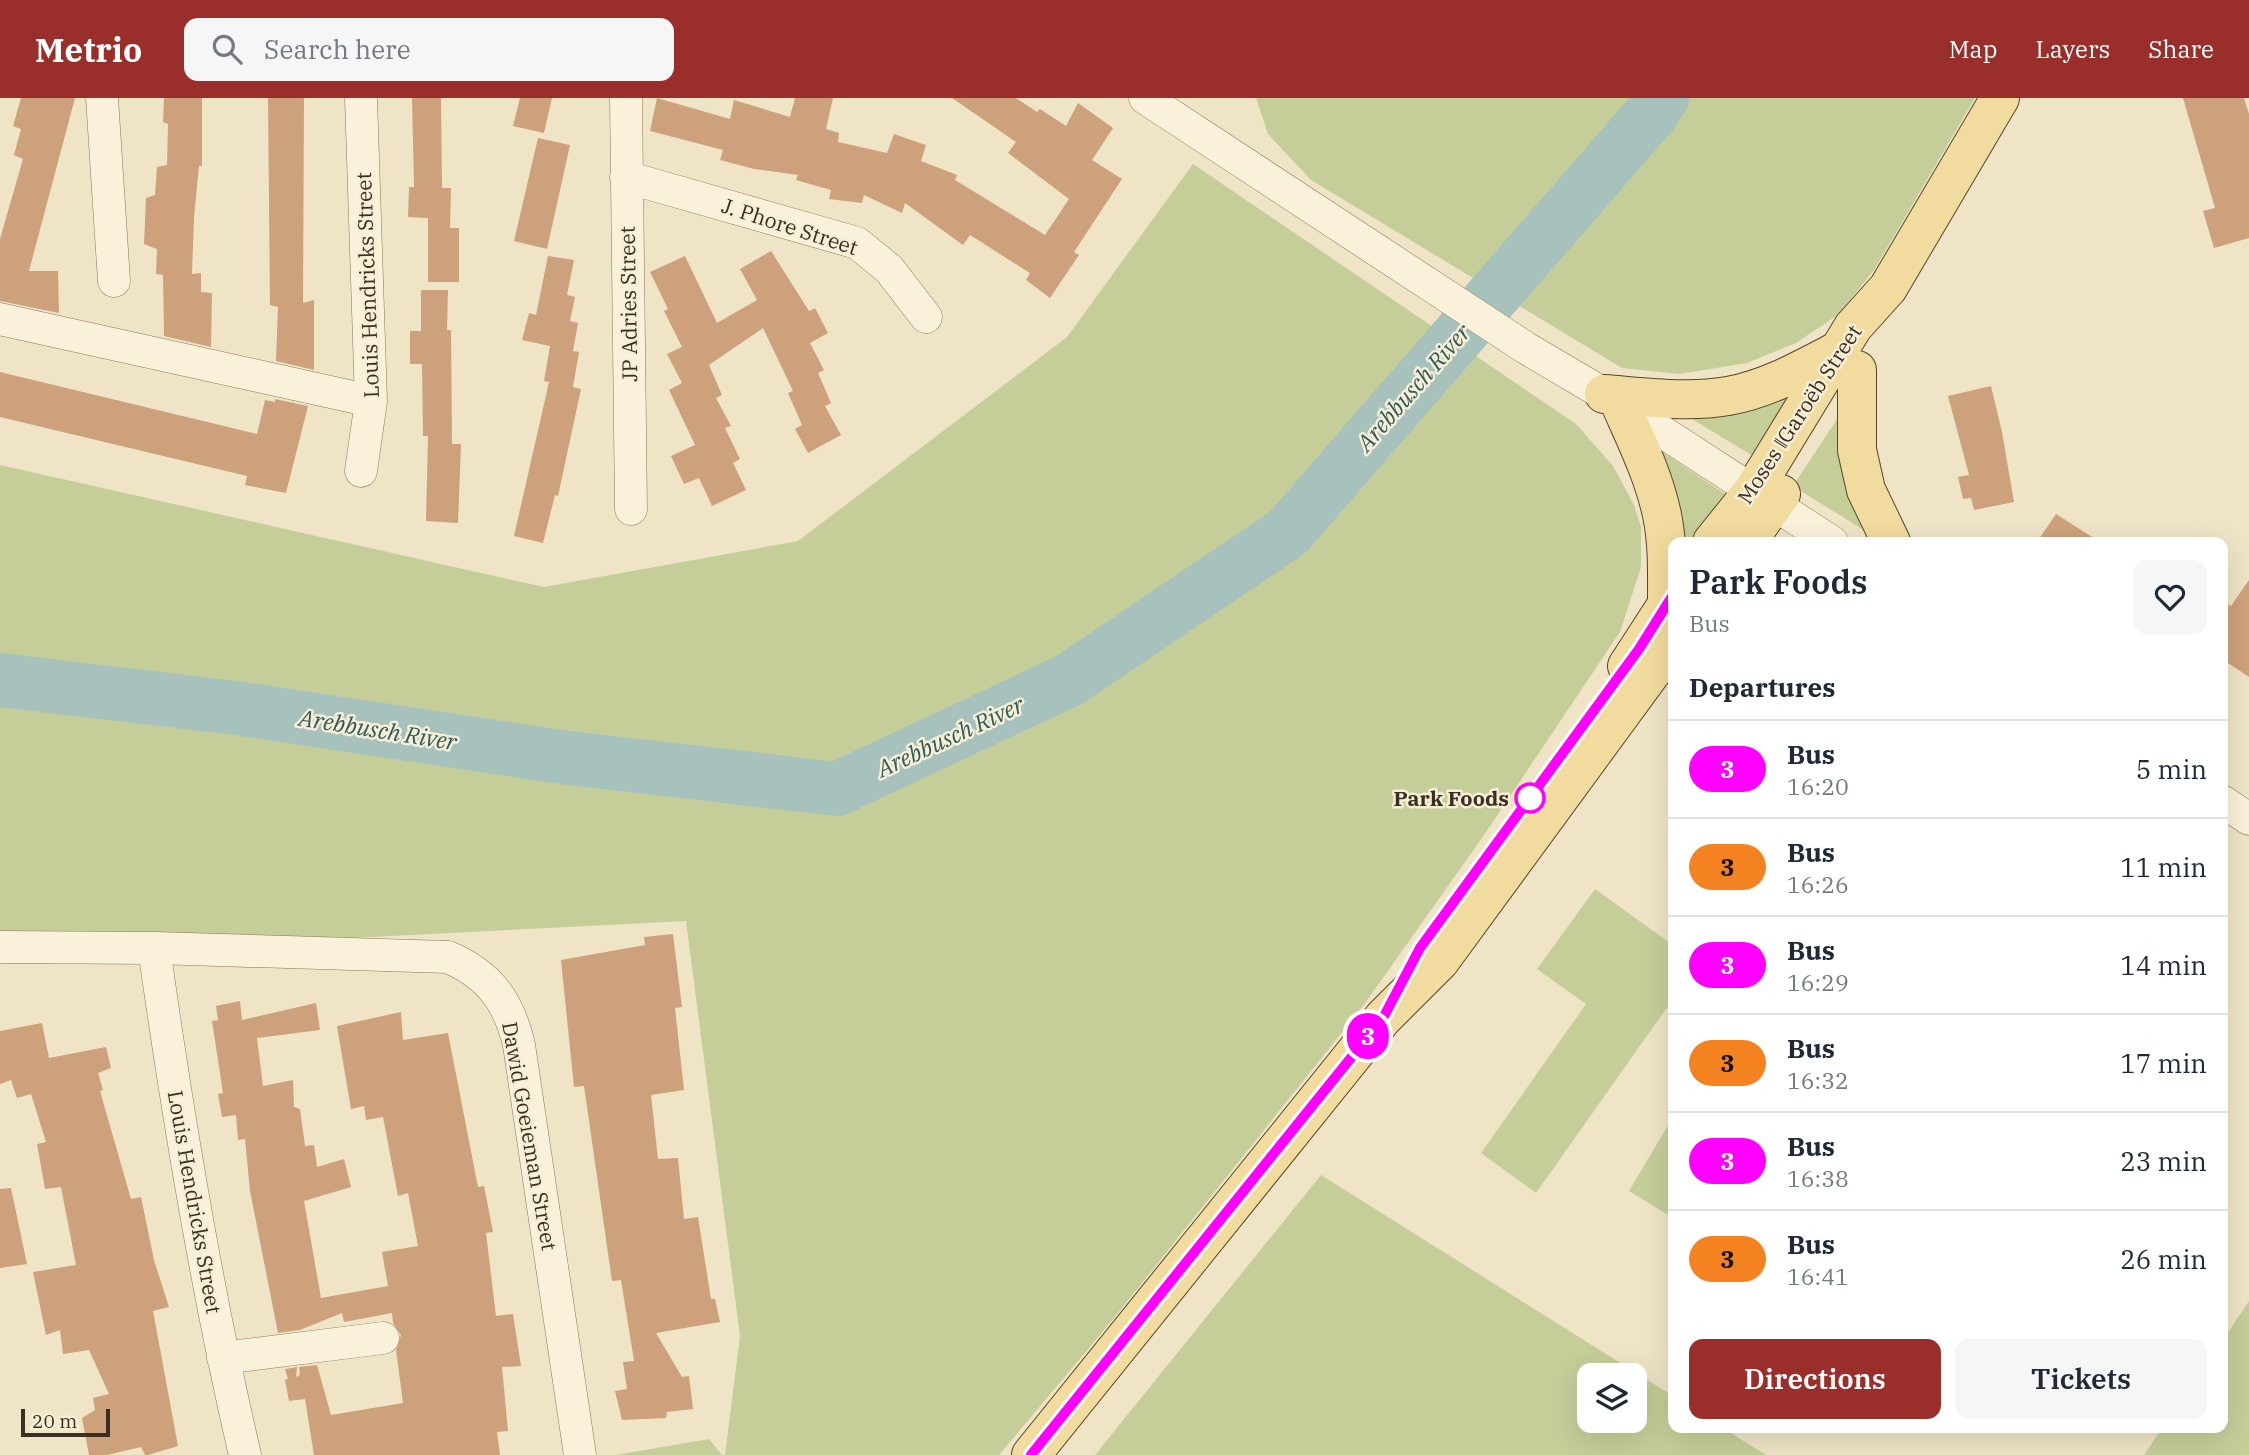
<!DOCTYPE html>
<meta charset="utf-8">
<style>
body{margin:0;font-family:"IBM Plex Serif",serif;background:#f6f6f7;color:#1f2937;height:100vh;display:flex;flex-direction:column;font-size:26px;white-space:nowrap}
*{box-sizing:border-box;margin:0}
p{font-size:23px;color:#747a83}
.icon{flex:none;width:38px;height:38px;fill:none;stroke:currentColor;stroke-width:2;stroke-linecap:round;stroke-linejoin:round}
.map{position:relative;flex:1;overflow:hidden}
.side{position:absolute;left:1668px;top:439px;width:560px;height:896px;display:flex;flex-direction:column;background:#fff;border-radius:14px;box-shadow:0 7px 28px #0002}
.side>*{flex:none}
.badge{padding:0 14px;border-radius:23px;font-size:24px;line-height:46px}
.controls{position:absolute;left:1577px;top:1265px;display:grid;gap:14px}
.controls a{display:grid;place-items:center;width:70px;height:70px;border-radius:14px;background:#fff;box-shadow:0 7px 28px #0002;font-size:35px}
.scale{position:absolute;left:21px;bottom:18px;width:89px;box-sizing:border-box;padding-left:7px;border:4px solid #3b2e1f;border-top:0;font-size:19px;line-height:24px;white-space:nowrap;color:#3b2e1f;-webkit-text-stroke:5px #f6eed6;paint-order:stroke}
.map>.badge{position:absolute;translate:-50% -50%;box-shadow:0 0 0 4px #fff}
h2{padding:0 21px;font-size:26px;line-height:63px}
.round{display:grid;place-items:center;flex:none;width:74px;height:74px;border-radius:14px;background:#f6f6f7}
.head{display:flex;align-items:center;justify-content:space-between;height:119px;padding:0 21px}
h1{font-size:33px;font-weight:600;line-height:52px}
.button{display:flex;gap:14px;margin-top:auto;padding:14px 21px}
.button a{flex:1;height:80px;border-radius:14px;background:#9a2e2a;color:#fff;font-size:28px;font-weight:600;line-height:80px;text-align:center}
.button a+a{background:#f6f6f7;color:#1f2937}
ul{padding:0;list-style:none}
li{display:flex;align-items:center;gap:21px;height:98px;padding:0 21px;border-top:2px solid #e0e1e3}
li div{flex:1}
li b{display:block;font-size:26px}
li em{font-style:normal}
li .badge{min-width:77px;font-weight:700;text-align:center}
header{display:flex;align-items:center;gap:42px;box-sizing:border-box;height:98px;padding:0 35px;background:#9a2e2a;color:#fff}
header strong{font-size:33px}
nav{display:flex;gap:38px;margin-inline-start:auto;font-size:24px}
.search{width:490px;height:63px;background:#f6f6f7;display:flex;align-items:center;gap:18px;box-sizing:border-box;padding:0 24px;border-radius:14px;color:#747a83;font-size:26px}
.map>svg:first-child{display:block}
.green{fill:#c5ce99;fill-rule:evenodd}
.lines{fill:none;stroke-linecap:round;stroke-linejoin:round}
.river{stroke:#a7c2bc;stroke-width:54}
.building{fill:#cda17b}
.minor-casing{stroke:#8b765b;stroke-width:33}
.major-casing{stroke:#59442f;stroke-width:40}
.minor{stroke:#f9f1d9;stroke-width:32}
.major{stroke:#f2db9e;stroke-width:38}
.line-casing{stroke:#fff;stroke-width:16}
.line{stroke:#ff00fe;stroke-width:10}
.stop-dot{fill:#fff;stroke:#ff00fe;stroke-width:3.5}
.labels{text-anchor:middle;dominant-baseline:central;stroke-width:5;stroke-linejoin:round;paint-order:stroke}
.street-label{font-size:21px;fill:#3b2e1f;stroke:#f6eed6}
.stop-label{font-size:21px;font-weight:bold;fill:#3b2e1f;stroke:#f6eed6;text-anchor:end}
.water-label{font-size:23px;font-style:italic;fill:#2e5a59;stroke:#f6eed6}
</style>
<header>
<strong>Metrio</strong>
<div class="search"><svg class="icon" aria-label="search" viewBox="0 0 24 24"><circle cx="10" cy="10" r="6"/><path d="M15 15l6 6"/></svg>Search here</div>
<nav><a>Map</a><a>Layers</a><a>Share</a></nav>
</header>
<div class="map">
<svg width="2249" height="1357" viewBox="0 0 2249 1357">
<rect width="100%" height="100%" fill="#efe4c6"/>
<path class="green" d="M1256 0H1975L1874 172 1839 216 1796 245 1747 265 1679 276 1622 270 1311 82 1268 36Z
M1193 66 1576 326 1613 368 1634 407 1641 429V469L1620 534 1482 740 1363 908 1110 1225 999 1357H725L740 1238 686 823 154 850 0 849V367L544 489 798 443 1067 239Z
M1810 278 1756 360 1674 310Z
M1843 312 1878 441 1793 388Z
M1645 342 1728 398 1699 444H1676Z
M1595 791 1673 847V901L1536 1095 1481 1055 1586 906 1537 871Z
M1673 1019V1120L1629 1093Z
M1321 1077 1673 1298V1330H1723L1766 1357H1095ZM1589 1278H1634V1323H1589Z
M2249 1203V1357H2144L2162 1330H2222L2223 1242Z
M709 1341 722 1357H616Z"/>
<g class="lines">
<path class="river" d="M0 582 236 610 561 659 837 691 1069 582 1287 435 1651 16 1662 0"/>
</g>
<path class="building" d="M21 0H75L29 173H58L59 215 0 203V141L23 61 14 57 21 31 13 28Z
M164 0H202V68H199L194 119 192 176 201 175V194L212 195 211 249 164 238 163 177 156 176 157 151 144 146 146 100 155 97 157 69 167 67 168 26 163 24Z
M268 0H304L303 205 314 202V272L276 263 278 209 270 207Z
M412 0H441L442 90H451L450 130H459V184H428V120L408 119 409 89H414Z
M520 0H552L544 35 513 28Z
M657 0 730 21 734 2 790 19 795 0H833L826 31 839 35 838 44 887 55 894 36 926 47 921 63 957 77 955 82 1045 137 1069 101 1008 55 1016 44 952 0H1016L1037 14 1040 11 1066 28 1078 5 1113 30 1092 62 1122 81 1074 154 1079 157 1050 200 1026 182 1030 175 970 137 963 147 905 105 902 115 864 97 862 105 829 101 831 92 796 82 798 77 754 71 720 62 723 52 650 33Z
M2183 0H2244L2249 16V140L2214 150 2203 113 2215 110Z
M538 40 570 47 547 151 514 143Z
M771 153 809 213 815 210 828 235 810 245 824 272 818 275 831 305 825 308 841 337 808 355 795 331 802 327 788 295 793 293 763 230 709 267 722 297 716 300 731 328 725 330 740 361 733 365 746 392 712 408 699 380 684 386 671 358 695 347 669 292 682 285 667 256 682 249 664 213 668 211 650 174 685 158 717 225 757 202 740 171Z
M548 158 574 162 567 197 575 199 570 223 578 225 573 253 579 254 573 289 581 291 558 398 555 397 543 445 514 438 549 284 544 283 550 248 522 242 529 215 536 217Z
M421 192H448L447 232H451L452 346H461L458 425 426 423 428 338H423L422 266H410V233H421Z
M0 274 257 336 265 302 275 304V301L308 308 286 395 245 387 247 378 0 319Z
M1991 288 2002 334 2014 404 1974 412 1971 400 1963 401 1958 379 1969 377 1948 298Z
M2056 416 2100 444H2037Z
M2249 482V579L2222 561V502L2231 508Z
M673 836 682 909 675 910 684 992 651 997 658 1061 678 1060 684 1121 698 1119 711 1201H715L720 1224 656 1235 682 1279 689 1278 693 1311 667 1314 666 1320 622 1322 615 1293 627 1291 623 1264 634 1263 621 1182 612 1183 584 988 574 989 561 862 645 847 644 839Z
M240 903 242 922 316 905 320 932 257 940 263 988 293 982 294 1009 300 1011 305 1048 314 1047 317 1069 344 1061 351 1089 304 1103 321 1200 388 1188 382 1154 418 1148 408 1095 398 1098 383 1019 366 1022 364 1008 351 1011 337 928 401 914 403 942 448 935 478 1089 484 1088 493 1134 486 1135 496 1218 513 1216 521 1268 502 1269 508 1333 497 1334 500 1357H314L305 1301 289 1303 285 1282 288 1281 285 1271 297 1269 296 1279 300 1277 299 1269 317 1267 331 1317 403 1305 396 1252 401 1237 393 1225 392 1215 344 1224 342 1215 300 1232 278 1235 250 1093 245 1041 238 1042 236 1017 222 1019 218 996 223 995 212 923 218 922 216 908Z
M42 925 49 960 106 949 111 970 98 975 103 992 100 993 131 1101 141 1099 154 1162 169 1209 153 1213 178 1348 148 1357H145L141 1349 107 1357H89L82 1320 95 1312 93 1300 109 1296 89 1252 63 1256 60 1232 46 1237 33 1174 76 1167 61 1089 45 1091 37 1046 46 1044 31 996 17 1000 11 982 0 986V933Z
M11 1090 27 1166 0 1170V1091Z"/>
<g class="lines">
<defs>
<path id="minor" d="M102 0 114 183
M361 0 371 303 361 373
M626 0 631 411
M1145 0 1526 250 1604 296 1832 444
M626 79 857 145 889 171 926 219
M0 221 371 303
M2222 703 2249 721
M0 849 154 850 448 859C490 877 509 904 519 947L580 1357
M154 850C178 1020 206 1190 245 1357
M223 1260 383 1240"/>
<path id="major" d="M1857 272V352L1866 392 1891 444
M1604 296C1645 299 1687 305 1728 298 1767 291 1803 271 1837 253
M1621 308C1637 344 1654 379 1662 417 1668 446 1667 475 1667 504
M1712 444 1753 393 1853 229 1888 190 2000 0
M1747 444 1781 396
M1627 568 1673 497
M1031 1357 1383 920 1440 863 1673 545"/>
</defs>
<use href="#minor" class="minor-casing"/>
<use href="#major" class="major-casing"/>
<use href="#minor" class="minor"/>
<use href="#major" class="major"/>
</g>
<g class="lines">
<defs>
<path id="line" d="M1031 1357 1383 920 1420 850 1639 551 1673 497"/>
</defs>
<use href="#line" class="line-casing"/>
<use href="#line" class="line"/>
</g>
<circle class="stop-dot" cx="1530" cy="700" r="14"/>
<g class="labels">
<g class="street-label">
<text transform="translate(790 128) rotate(18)">J. Phore Street</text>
<text transform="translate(367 187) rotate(-92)">Louis Hendricks Street</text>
<text transform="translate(628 206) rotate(-91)">JP Adries Street</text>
<text transform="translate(1799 316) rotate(-57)">Moses ǁGaroëb Street</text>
<text transform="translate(530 1038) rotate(80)">Dawid Goeieman Street</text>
<text transform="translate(195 1104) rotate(80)">Louis Hendricks Street</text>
</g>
<g class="stop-label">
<text x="1509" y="700">Park Foods</text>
</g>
<g class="water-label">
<text transform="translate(1413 289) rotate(-49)">Arebbusch River</text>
<text transform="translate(378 631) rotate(9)">Arebbusch River</text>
<text transform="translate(950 638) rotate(-25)">Arebbusch River</text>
</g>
</g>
</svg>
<div class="controls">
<a><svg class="icon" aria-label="layers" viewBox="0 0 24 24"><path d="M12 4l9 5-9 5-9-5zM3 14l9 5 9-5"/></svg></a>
</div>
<div class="scale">20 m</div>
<b class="badge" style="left:1368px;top:938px;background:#ff00fe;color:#fff">3</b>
<section class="side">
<div class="head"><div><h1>Park Foods</h1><p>Bus</p></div><a class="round"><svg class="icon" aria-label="heart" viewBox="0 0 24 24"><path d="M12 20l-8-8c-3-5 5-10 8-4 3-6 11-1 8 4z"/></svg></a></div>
<h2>Departures</h2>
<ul>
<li><span class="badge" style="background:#ff00fe;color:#fff">3</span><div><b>Bus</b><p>16:20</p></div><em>5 min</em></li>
<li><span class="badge" style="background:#f58220;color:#111">3</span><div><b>Bus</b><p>16:26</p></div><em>11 min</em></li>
<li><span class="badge" style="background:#ff00fe;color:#fff">3</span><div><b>Bus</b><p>16:29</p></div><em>14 min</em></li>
<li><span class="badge" style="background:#f58220;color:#111">3</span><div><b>Bus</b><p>16:32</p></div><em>17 min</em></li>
<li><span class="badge" style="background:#ff00fe;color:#fff">3</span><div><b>Bus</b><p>16:38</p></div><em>23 min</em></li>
<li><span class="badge" style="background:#f58220;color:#111">3</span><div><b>Bus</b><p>16:41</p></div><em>26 min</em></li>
</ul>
<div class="button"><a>Directions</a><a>Tickets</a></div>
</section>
</div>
